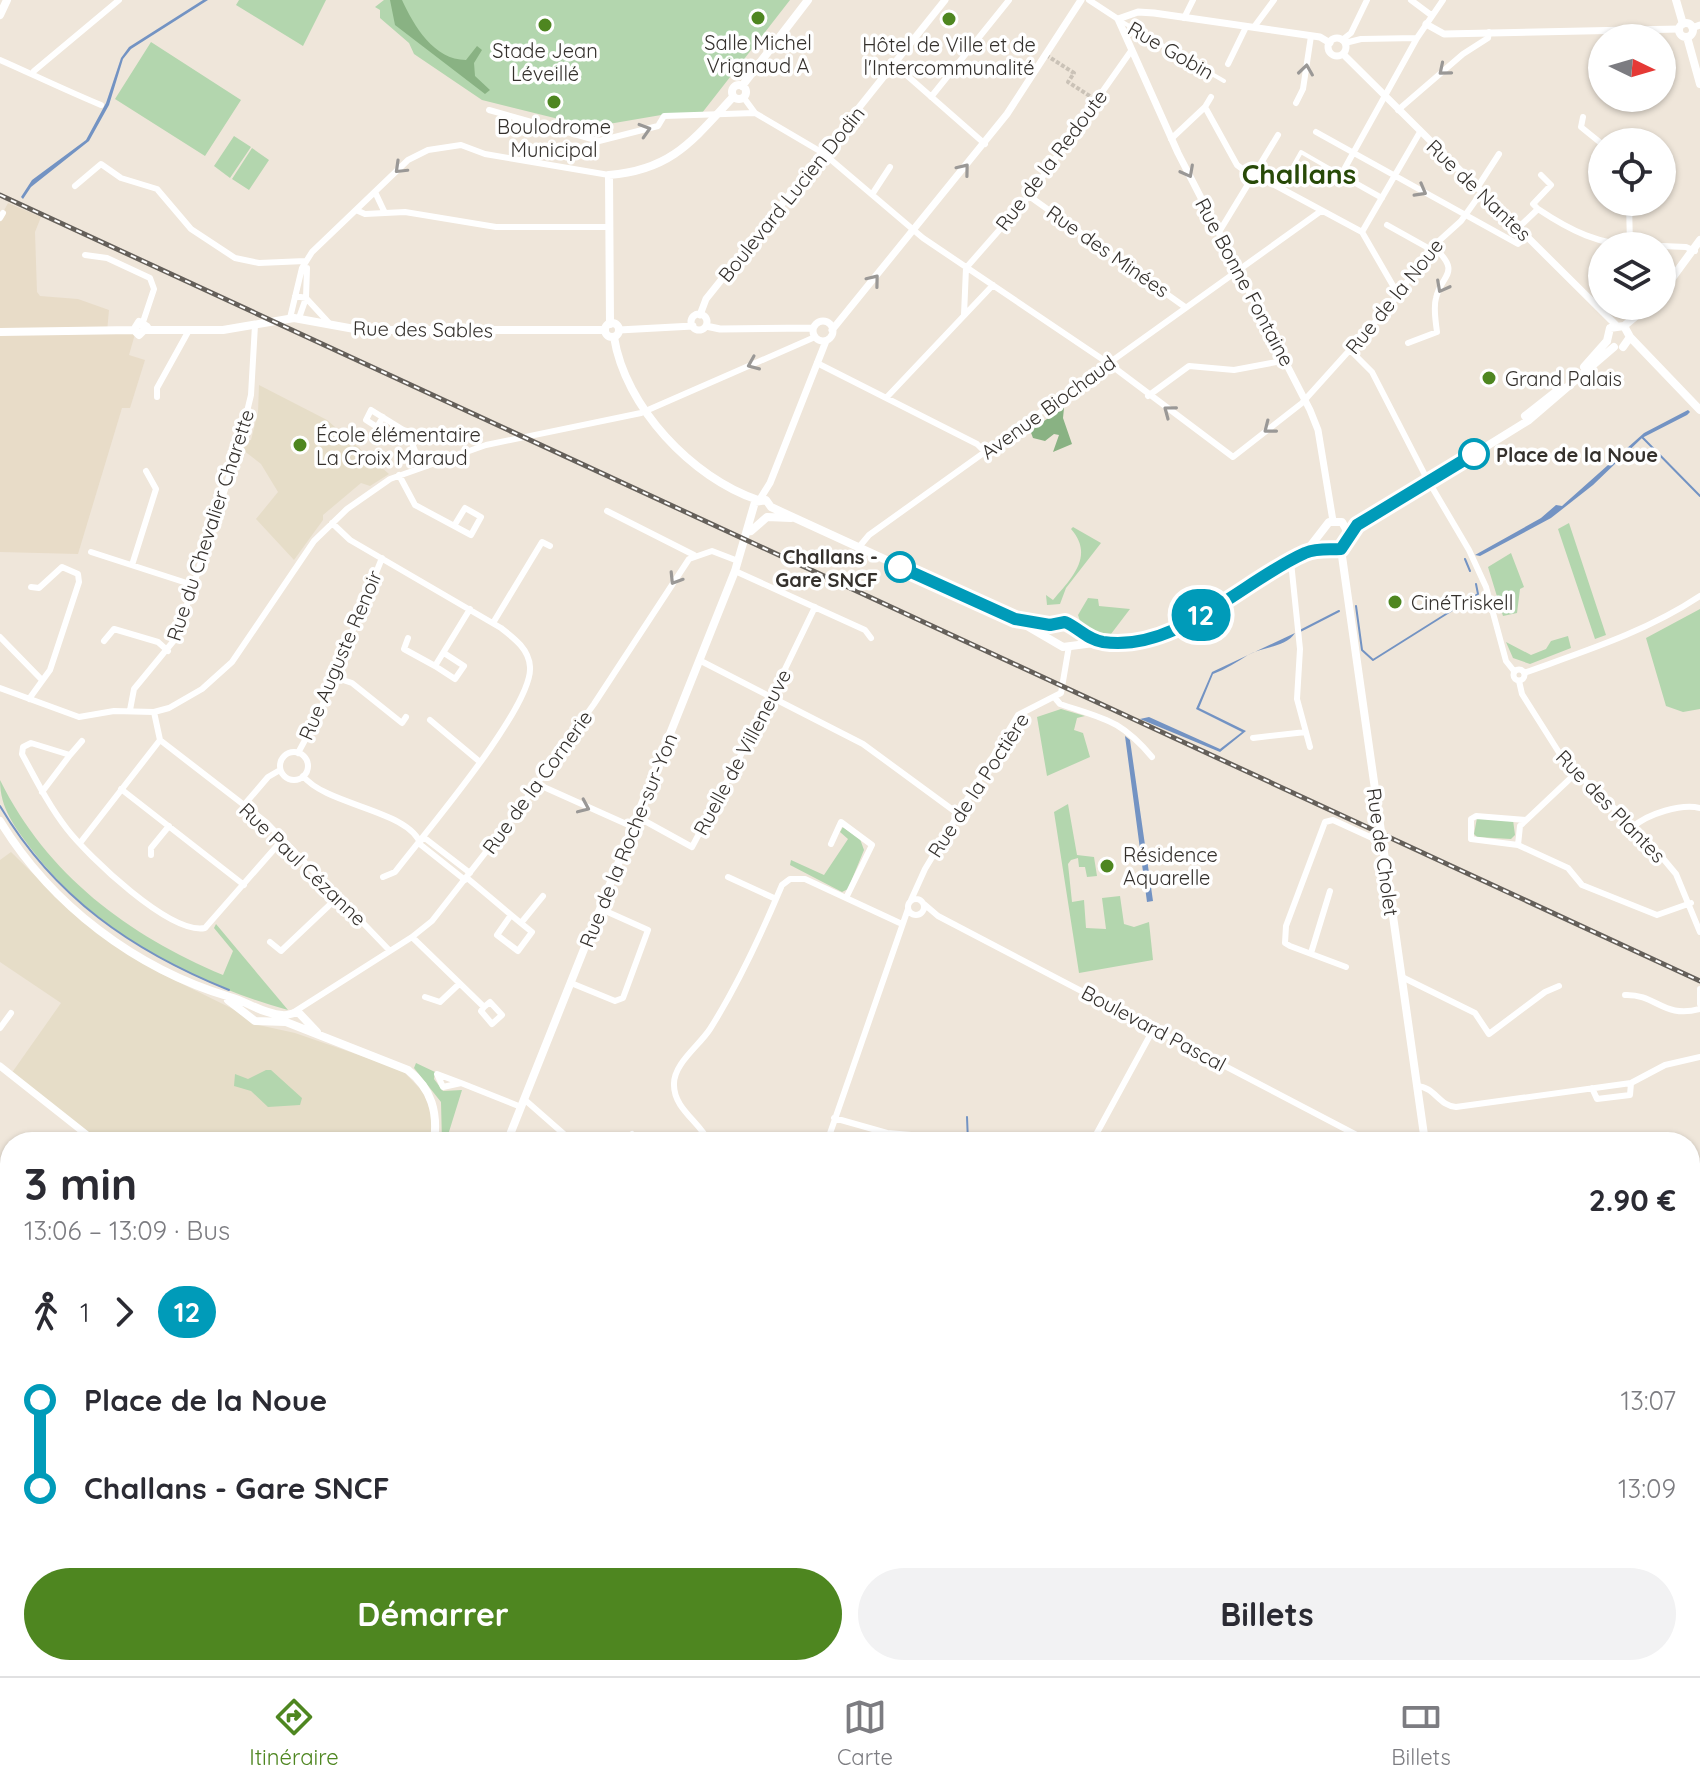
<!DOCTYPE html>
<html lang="fr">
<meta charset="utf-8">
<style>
body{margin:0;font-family:Quicksand,sans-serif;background:#f2f2f3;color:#2b2b33;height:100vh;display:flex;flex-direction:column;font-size:30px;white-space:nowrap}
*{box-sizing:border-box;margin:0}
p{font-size:26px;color:#7c7c81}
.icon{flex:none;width:44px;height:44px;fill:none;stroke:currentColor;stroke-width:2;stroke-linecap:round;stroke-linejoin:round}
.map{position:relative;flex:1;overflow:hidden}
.panel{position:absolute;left:0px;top:1132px;width:1700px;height:544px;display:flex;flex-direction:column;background:#fff;border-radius:32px 32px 0 0;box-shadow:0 2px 6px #0004}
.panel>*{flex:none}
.badge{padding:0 16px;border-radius:26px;font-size:28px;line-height:52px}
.needle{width:52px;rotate:95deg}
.tools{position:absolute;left:1588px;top:24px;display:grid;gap:16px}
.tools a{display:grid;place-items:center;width:88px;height:88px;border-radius:50%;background:#fff;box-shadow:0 2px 6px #0004;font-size:40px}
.map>.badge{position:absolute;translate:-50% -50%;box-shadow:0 0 0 4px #fff}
.legs{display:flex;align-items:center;gap:12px;height:88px;padding:0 24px;font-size:26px}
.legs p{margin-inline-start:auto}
.headline{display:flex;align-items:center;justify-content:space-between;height:136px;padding:0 24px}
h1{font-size:44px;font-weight:800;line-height:60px}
.button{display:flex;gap:16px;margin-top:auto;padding:16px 24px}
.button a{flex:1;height:92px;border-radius:48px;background:#4e8620;color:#fff;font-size:32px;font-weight:800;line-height:92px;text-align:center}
.button a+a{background:#f2f2f3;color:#2b2b33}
ul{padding:0 24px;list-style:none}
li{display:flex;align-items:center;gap:28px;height:88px;font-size:30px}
li i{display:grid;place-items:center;width:12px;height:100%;margin:0 10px;background:currentColor}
li i::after{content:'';width:20px;height:20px;margin:-10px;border:6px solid;border-radius:50%;background:#fff}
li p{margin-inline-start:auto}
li:first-child i{background:linear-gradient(#0000 50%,currentColor 0)}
li:last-child i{background:linear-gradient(currentColor 50%,#0000 0)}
.menu{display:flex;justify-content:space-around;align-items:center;height:112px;border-top:2px solid #e1e1e2;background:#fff;font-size:22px;color:#7c7c81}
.menu a{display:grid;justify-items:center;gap:4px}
.menu .active{color:#4e8620}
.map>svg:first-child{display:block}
.commercial{fill:#e8dcc8}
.education{fill:#e6ddc8}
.green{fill:#b3d6ae}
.forest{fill:#89b283}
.water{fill:#7393c3}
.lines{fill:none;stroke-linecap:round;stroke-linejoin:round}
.stream{stroke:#7393c3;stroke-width:2}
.pedestrian-tunnel{stroke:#cac2b7;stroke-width:4;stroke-dasharray:4 2;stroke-linecap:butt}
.pedestrian{stroke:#fff;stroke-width:4}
.minor{stroke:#fff;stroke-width:6}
.tertiary{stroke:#fff;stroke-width:7}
.secondary{stroke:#fff;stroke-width:8}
.rail-casing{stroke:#65605a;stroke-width:5}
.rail{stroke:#fff;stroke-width:2;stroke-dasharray:6;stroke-linecap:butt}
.oneway{stroke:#9a9896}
.line-1-casing{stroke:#fff;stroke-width:18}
.line-1{stroke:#009bb9;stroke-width:12}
.poi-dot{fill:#4e8620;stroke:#fff;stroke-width:3}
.stop-1-dot{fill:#fff;stroke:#009bb9;stroke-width:4}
.labels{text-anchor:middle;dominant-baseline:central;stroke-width:7;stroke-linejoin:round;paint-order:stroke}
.poi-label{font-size:20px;fill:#35312d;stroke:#fff}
.street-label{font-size:20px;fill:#35312d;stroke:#fff}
.stop-label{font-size:20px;font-weight:bold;fill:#35312d;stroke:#fff;text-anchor:start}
.district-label{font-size:28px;font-weight:bold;fill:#284a08;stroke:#fff}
</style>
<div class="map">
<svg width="1700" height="1676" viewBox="0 0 1700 1676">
<rect width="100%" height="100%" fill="#efe6da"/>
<path class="commercial" d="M8 203 41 217 35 232 37 292 40 296 78 299 109 310 107 332 135 334 129 355 145 360 130 408H122L78 554 0 552V218Z"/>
<path class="education" d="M259 385 327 420 389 474 370 486 361 483 323 515V520L294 560 256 519 278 492 261 464 243 450 245 441 251 440 258 412Z
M11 852 82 922 160 973 235 1010 254 1024 295 1033 402 1070 424 1093 432 1117 430 1142H134L93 1138 11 1074 61 1003 0 962V860Z"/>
<path class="green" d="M239 0H326L303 46 236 5Z
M384 0H790L702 113 667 114 591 127 482 100 414 54 409 43 380 18V10L375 7Z
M151 42 241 100 205 156 115 99Z
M234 136 251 147 230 178 214 166Z
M252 148 269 160 249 190 232 179Z
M1569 523 1606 635 1595 639 1558 529Z
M1073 527 1101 543 1066 588 1060 604 1047 605 1046 595 1053 600C1071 579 1095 556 1071 529Z
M1511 553 1524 587 1520 589 1517 613 1503 616 1488 567Z
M1088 598 1098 599 1099 606 1130 609 1111 634C1096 639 1082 631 1078 615Z
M1700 609V709L1683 712 1666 706 1646 638Z
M1568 636 1571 648 1530 664 1513 658 1506 642 1531 655 1546 649 1551 641Z
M1061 709 1085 716 1077 718 1074 730 1083 733 1090 757 1047 776 1037 717Z
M0 780C47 875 128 935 223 975L233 951 214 928 216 924 288 1010C191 983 94 931 32 850 15 827 0 809 0 780Z
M1068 804 1077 855 1094 857 1097 876 1087 877 1085 867H1079L1078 858 1071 860 1068 864 1072 902 1084 900 1086 928 1106 929 1102 898 1120 896 1124 924 1134 927 1149 922 1153 960 1079 973 1054 812Z
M1477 818 1513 820 1515 835 1511 839 1477 837 1474 834Z
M843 827 860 839 864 850 848 889 842 892 790 865 791 860 824 875 848 839 840 832Z
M416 1063 435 1072 434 1079 443 1091 462 1090 448 1135 452 1137 450 1142H442L441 1102 414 1068Z
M266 1070H271L302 1098 300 1105 268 1107 251 1091 234 1086 235 1074 248 1079Z"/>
<path class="forest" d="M390 0H402C414 26 434 60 466 60L477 46 482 50 474 63 475 76 490 90 485 94 395 25Z
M1064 408 1063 418 1072 444 1053 452 1059 435 1054 434 1045 441 1033 438 1030 430Z"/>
<path class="water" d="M203 0H208L131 49 123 59 109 105 89 141 31 187 23 199 21 197 32 180 86 140 106 103 121 58 129 47Z
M1688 410 1690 412 1687 415 1642 438 1593 485 1551 518 1480 556 1475 555 1541 518 1556 505 1562 506 1644 433Z
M1295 633C1285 648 1263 646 1248 655 1237 662 1226 669 1213 674L1199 708 1246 731 1220 752 1140 719 1149 717 1220 749 1242 732 1196 709 1212 672Z
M1125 736 1130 740 1153 901 1147 902Z"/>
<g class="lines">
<path class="stream" d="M1642 437 1700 496
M1465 559 1470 571
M1356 606 1362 650 1373 660 1478 594 1476 584
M1300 631 1339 611
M0 806C54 897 132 951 229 990
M967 1117 968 1142
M1226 1666 1234 1676"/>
<path class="pedestrian-tunnel" d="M1046 55 1074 73 1068 82 1096 100"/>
<path class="pedestrian" d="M1119 20 1224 81
M1281 188 1301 152 1341 175"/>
<path class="minor" d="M1089 0 1118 19
M1411 0 1431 15
M1184 18 1193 0
M1254 27 1274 0
M1342 40 1351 33 1367 0
M1345 43 1361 39 1417 38
M0 60C34 75 65 90 101 105
M1228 64 1246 27
M895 65 985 144
M34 71 119 0
M931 97 1009 0
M744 98 755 113 823 153 923 238 1108 363 1233 457 1302 403 1392 303 1430 249 1461 221 1481 193
M1296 103 1303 89 1311 36
M1205 107 1237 165 1253 177
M489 110 599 141 658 126 664 116 755 113
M1398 110 1463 54 1488 38 1489 32
M1583 117 1581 127 1602 144
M1316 132 1518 244 1527 237
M1171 139 1205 107 1211 97
M1256 175 1362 232 1399 296
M75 186 101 164 121 178 157 189 191 229 235 258 259 263 305 261
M1477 188 1499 154
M375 192 384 211
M873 193 890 167
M1029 196 1185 307
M1382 198 1341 175 1417 38 1443 0
M1629 202 1630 246
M1538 209 1533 204 1551 185 1541 175
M356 210 365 214 405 212 496 227H609
M0 218 3 213
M1387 225 1430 249
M1518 228 1538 209C1571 231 1599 245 1640 246
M1219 232 1278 135
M1362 232 1420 132
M1662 246 1686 247 1695 251
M85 255 107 258 150 278 154 289 143 322
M307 268 306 298 329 323
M966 268 1029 196 1131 51
M295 296 306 298 299 318
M964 315 966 268
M290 318 302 268 312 252 408 160 428 150 461 145 485 154 609 175
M1408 343 1437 332C1436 323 1433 308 1436 298 1441 274 1463 274 1433 246
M1350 350 1372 372 1426 477 1469 550 1486 587 1506 661 1514 671
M817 363 977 444 985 452
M1148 396 1189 366 1234 370 1287 360
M157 397V388L188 332
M887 397 993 285
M383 417 377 427 366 420 371 410 405 431 408 433 421 466
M399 475 415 505 471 535 481 517 465 508 454 526
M607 511 694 555
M332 523 350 540 501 628C514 638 529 649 530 667 533 707 424 834 395 872L383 877
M859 547 869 535 1321 211
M91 552 193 585
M1291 562 1300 649 1297 699 1310 747
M132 565 156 489 146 471
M735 571 865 630 871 638
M493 623 542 542 550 546
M0 637 41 679
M408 638 404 649 435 666
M104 641 114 629 158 642 168 651
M444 653 464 666 455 679 435 666 470 609
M699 660 863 744 957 813
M1513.5 675a5.5 5.5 0 1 1 11 0a5.5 5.5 0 1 1-11 0Z
M1524 673C1585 651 1646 632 1700 596
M334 677 352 683 402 723 406 717
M1519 681 1522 694 1565 762 1645 837 1676 874 1700 932
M0 688 79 717 114 711 154 712 169 708 202 689 232 662 314 541 347 509 390 479 486 445 641 413 815 337
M1055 698 1060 704C1104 719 1120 719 1152 757
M29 699 50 670 79 582 78 574 62 567 39 588 31 587
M130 710 134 689 176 638 237 453 251 395 255 325
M154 712 160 740 266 822 389 950
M430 720 480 762
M1253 738 1306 732
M82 741 70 755 31 743 23 747 22 754C36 780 49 806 67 829 88 856 170 935 205 928L283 839
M280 766a14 14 0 1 1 28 0a14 14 0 1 1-28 0Z
M298 753 318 716 382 558
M1575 774 1520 826 1518 845 1568 868 1582 885 1657 915 1691 903
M303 776C327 806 410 810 421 845L465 880
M537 784 633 827
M121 789 244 885
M42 792 70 755
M244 805 268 777 280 770
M643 820 692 847 770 700 815 607
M1633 827C1647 814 1682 803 1700 808
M419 839H426L470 873
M80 843 160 740
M831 844 841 822 872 845 846 898
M1518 845 1471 839V819L1476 816 1526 820
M151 855V848L169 826
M728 877 776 899
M467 878C488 895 509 914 532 932L518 951 497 935 511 915
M908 907a8 8 0 1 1 16 0a8 8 0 1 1-16 0Z
M911 900 925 869 1018 715 1061 693 1069 646
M924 904 938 916 1370 1142
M521 923 543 896
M412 937 484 1007 481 1011 492 1024 502 1015 490 1002 484 1007
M270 942 281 951 339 896
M1311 953 1330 891
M1346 967 1290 946 1285 943 1286 926 1325 822 1333 820 1381 842
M1402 977 1475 1013 1489 1034 1545 992 1559 986
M571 983 615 1001 623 998 648 930 601 909
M1700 989V1004
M1625 995C1657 994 1663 1019 1700 1009
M425 997 440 1002 458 985
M294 1012 412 937 432 921 514 816 594 704 689 559 712 551 738 561
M0 1028 11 1013
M461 1083 437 1074 443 1087 461 1083 521 1107
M1417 1086C1435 1087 1439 1106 1456 1107L1631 1083 1665 1065 1700 1057
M1592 1088 1597 1099 1630 1095 1631 1083
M524 1099 573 1142
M834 1118 887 1133 924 1136
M619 1142 632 1134
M709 1142C700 1122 674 1109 674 1085 673 1064 699 1046 710 1029 739 983 761 935 782 885L790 879H805L902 924
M827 1142 908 909
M1092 1142 1154 1028
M0 1209 10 1211
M0 1381H10
M1690 1415 1700 1418
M0 1509 10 1515
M0 1586 10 1595
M1690 1639 1700 1642
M74 1666 83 1676
M482 1666 495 1676
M716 1666 717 1671
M815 1666 825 1676
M909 1666 921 1676
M1081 1666 1084 1676
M1293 1666 1295 1676
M645 1676 652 1666
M849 1676 858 1666
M1026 1676 1060 1666
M1168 1676 1191 1666"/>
<path class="tertiary" d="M1426 24 1444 34 1679 29
M1692 28 1700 25
M1328 47a9 9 0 1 1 18 0a9 9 0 1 1-18 0Z
M1330 43 1320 37 1154 13 1138 12 1118 19 1178 153 1310 410 1318 430 1333 521
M1343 54 1616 325
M691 322a8 8 0 1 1 16 0a8 8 0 1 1-16 0Z
M700 315 706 299 945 0
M813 331a10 10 0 1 1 20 0a10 10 0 1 1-20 0Z
M706 326 720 329 813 328
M619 330 693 326
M832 330 1007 114 1081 0
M760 499 770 483 826 341
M0 1066 96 1142
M113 1142 122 1137 132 1142
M0 1533 10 1519"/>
<path class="secondary" d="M1676 0 1683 24
M0 15 7 0
M1679 30a7 7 0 1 1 14 0a7 7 0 1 1-14 0Z
M1687 37 1700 84
M732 92a7 7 0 1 1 14 0a7 7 0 1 1-14 0Z
M742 86 808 0
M1662 292 1700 240
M605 330a7 7 0 1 1 14 0a7 7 0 1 1-14 0Z
M610 324 609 175C672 170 693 140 733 97
M1624 326 1648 306
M147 330H223L294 318 360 330H605
M0 332 134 330 139 335 147 327 139 322 134 330
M614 337C625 407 692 478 758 500
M1630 337 1700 410
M1607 341 1610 328 1624 326 1630 337 1623 347
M1584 367 1607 341
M1525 416 1562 387
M751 531 767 517 791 518
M1350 531 1529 420 1614 347
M1341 549 1425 1142
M1028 622 1054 625 1065 622 1085 636 1099 640
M0 821C51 905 136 969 230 997 248 1002 263 1014 282 1015 289 1016 292 1012 299 1013L317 1032
M228 1000 255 1021 286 1022 408 1070C432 1089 438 1113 434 1142
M507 1142 735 571 755 502 766 500 771 507 1015 619 1063 647 1148 636 1190 621 1305 553 1329 522H1342L1350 536 1344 546 1327 547 1305 553
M1500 1666 1502 1676
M295 1676 299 1666"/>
<defs>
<path id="rail" d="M0 195 1700 981"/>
</defs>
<use href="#rail" class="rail-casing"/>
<use href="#rail" class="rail"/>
</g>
<defs><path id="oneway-chevron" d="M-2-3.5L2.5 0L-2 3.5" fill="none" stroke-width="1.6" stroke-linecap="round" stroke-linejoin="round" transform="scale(2)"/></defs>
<g class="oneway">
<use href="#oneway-chevron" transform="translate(1306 70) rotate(-82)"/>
<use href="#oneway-chevron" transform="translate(1444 70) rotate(140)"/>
<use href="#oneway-chevron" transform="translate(645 130) rotate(-17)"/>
<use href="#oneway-chevron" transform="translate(400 168) rotate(136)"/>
<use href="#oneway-chevron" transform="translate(964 169) rotate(-51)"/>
<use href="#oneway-chevron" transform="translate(1188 172) rotate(62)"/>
<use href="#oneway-chevron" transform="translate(1421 191) rotate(29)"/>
<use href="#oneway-chevron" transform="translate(874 280) rotate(-51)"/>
<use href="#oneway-chevron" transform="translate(1442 287) rotate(118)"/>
<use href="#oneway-chevron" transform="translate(753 364) rotate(157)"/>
<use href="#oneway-chevron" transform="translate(1169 411) rotate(-143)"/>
<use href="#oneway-chevron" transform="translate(1269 428) rotate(142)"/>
<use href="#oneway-chevron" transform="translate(675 579) rotate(122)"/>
<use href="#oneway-chevron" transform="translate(584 807) rotate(24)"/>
</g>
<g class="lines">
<defs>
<path id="line-1" d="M900 567 1015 619 1050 625 1065 622C1079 628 1086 639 1103 642 1176 653 1244 580 1305 553 1318 548 1328 550 1341 549L1357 525 1474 454"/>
</defs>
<use href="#line-1" class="line-1-casing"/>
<use href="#line-1" class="line-1"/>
</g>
<g class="poi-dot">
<circle cx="758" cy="18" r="8"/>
<circle cx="949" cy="19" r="8"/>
<circle cx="545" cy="25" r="8"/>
<circle cx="554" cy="102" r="8"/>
<circle cx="1489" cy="378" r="8"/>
<circle cx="300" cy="445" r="8"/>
<circle cx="1395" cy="602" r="8"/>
<circle cx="1107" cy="866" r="8"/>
</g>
<g class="stop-1-dot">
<circle cx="1474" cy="454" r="14"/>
<circle cx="900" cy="567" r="14"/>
</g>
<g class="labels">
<g class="poi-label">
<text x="758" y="42">Salle Michel<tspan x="758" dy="23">Vrignaud A</tspan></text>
<text x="949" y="44">Hôtel de Ville et de<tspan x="949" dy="23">l'Intercommunalité</tspan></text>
<text x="545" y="50">Stade Jean<tspan x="545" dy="23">Léveillé</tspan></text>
<text x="554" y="126">Boulodrome<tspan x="554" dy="23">Municipal</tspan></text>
<text x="1505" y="378" text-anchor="start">Grand Palais</text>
<text x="316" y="434" text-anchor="start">École élémentaire<tspan x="316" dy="23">La Croix Maraud</tspan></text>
<text x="1411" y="602" text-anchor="start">CinéTriskell</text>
<text x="1123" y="854" text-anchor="start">Résidence<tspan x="1123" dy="23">Aquarelle</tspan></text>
</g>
<g class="street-label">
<text transform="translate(1171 50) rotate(30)">Rue Gobin</text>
<text transform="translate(1051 160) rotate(-53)">Rue de la Redoute</text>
<text transform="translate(1479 190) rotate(44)">Rue de Nantes</text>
<text transform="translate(791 194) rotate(-51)">Boulevard Lucien Dodin</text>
<text transform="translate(1108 251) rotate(35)">Rue des Minées</text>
<text transform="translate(1245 282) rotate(62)">Rue Bonne Fontaine</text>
<text transform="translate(1394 296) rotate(-51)">Rue de la Noue</text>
<text transform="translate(423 329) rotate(1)">Rue des Sables</text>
<text transform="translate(1048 407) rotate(-36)">Avenue Biochaud</text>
<text transform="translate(210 525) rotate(-72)">Rue du Chevalier Charette</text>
<text transform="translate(340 655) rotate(-67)">Rue Auguste Renoir</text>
<text transform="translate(742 752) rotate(-62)">Ruelle de Villeneuve</text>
<text transform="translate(537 782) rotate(-54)">Rue de la Cornerie</text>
<text transform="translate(978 785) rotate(-57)">Rue de la Poctière</text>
<text transform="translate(1611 806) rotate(46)">Rue des Plantes</text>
<text transform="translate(628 840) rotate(-68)">Rue de la Roche-sur-Yon</text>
<text transform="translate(1383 852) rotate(82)">Rue de Cholet</text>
<text transform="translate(303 864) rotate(44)">Rue Paul Cézanne</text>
<text transform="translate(1154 1028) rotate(28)">Boulevard Pascal</text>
</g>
<g class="stop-label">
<text x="1496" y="454">Place de la Noue</text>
<text x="878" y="556" text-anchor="end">Challans -<tspan x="878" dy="23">Gare SNCF</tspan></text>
</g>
<g class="district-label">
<text x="1299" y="173">Challans</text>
</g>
</g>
</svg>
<div class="tools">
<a><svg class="needle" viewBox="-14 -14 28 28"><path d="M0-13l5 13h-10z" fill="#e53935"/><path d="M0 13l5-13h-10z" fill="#7c7c81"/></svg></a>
<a><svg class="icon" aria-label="locate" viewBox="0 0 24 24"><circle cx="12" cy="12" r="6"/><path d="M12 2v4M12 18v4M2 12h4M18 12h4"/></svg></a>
<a><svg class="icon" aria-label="layers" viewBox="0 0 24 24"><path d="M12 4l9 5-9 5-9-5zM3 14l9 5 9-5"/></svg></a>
</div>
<b class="badge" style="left:1201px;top:615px;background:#009bb9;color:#fff">12</b>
<section class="panel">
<div class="headline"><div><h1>3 min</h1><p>13:06 – 13:09 · Bus</p></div><b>2.90 €</b></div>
<div class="legs"><svg class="icon" aria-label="walk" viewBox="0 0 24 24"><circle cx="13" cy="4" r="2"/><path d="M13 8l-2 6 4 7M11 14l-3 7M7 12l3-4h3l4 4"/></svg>1<svg class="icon" aria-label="forward" viewBox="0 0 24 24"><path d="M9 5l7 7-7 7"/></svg><b class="badge" style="background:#009bb9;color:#fff">12</b></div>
<ul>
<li><i style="color:#009bb9"></i><b>Place de la Noue</b><p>13:07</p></li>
<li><i style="color:#009bb9"></i><b>Challans - Gare SNCF</b><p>13:09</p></li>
</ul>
<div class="button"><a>Démarrer</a><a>Billets</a></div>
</section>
</div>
<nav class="menu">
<a class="active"><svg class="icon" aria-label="directions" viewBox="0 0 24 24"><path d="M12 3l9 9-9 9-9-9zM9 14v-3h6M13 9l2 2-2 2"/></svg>Itinéraire</a>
<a><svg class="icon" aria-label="map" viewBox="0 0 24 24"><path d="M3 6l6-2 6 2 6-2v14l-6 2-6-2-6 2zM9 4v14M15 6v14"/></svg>Carte</a>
<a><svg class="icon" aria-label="tickets" viewBox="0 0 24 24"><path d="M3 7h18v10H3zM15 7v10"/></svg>Billets</a>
</nav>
